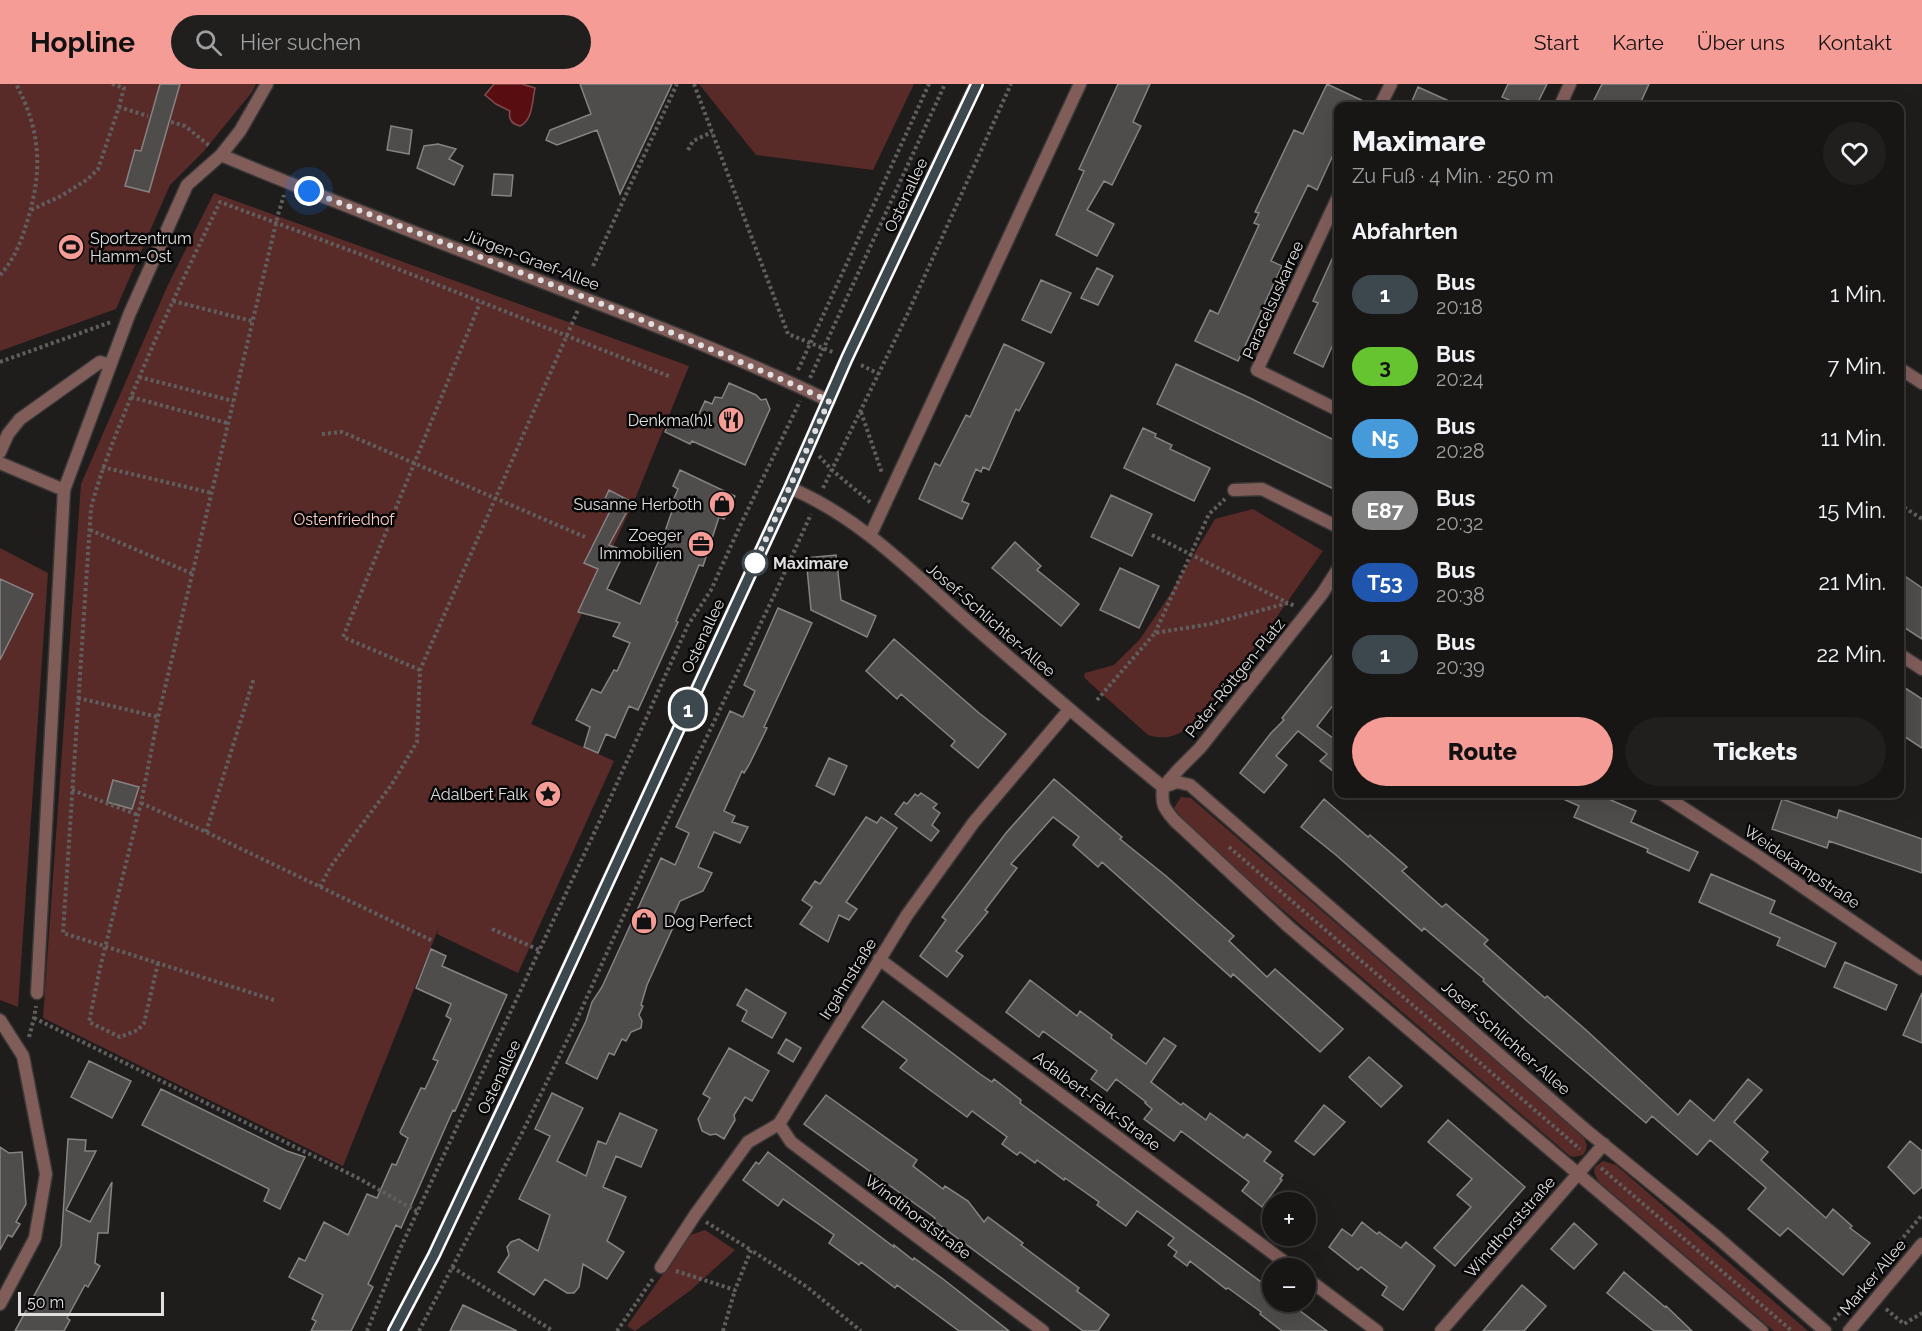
<!DOCTYPE html>
<html lang="de">
<meta charset="utf-8">
<style>
body{margin:0;font-family:Raleway,sans-serif;background:#201f1e;color:#f1f3f6;height:100vh;display:flex;flex-direction:column;font-size:22px;white-space:nowrap}
*{box-sizing:border-box;margin:0}
p{font-size:20px;color:#9e9fa0}
.icon{flex:none;width:33px;height:33px;fill:none;stroke:currentColor;stroke-width:2;stroke-linecap:round;stroke-linejoin:round}
.map{position:relative;flex:1;overflow:hidden}
.sheet{position:absolute;left:1334px;top:18px;width:570px;height:696px;display:flex;flex-direction:column;background:#171615;border-radius:12px;box-shadow:0 6px 24px #0002,0 0 0 2px #363534}
.sheet>*{flex:none}
.badge{padding:0 12px;border-radius:20px;font-size:21px;line-height:39px}
.buttons{position:absolute;left:1262px;top:1108px;display:grid;gap:12px}
.buttons a{display:grid;place-items:center;width:54px;height:54px;border-radius:50%;background:#171615;box-shadow:0 6px 24px #0002,0 0 0 2px #363534;font-size:30px}
.scale{position:absolute;left:18px;bottom:15px;width:146px;box-sizing:border-box;padding-left:6px;border:3px solid #e0dede;border-top:0;font-size:16px;line-height:21px;white-space:nowrap;color:#e0dede;-webkit-text-stroke:4px #080707;paint-order:stroke}
.you{position:absolute;width:30px;height:30px;margin:-15px;border:4px solid #fff;border-radius:50%;background:#1a73e8;box-shadow:0 0 0 9px #1a73e833}
.map>.badge{position:absolute;translate:-50% -50%;box-shadow:0 0 0 3px #fff}
h2{padding:0 18px;font-size:22px;line-height:54px}
.round{display:grid;place-items:center;flex:none;width:63px;height:63px;border-radius:32px;background:#201f1e}
.overview{display:flex;align-items:center;justify-content:space-between;height:102px;padding:0 18px}
h1{font-size:28px;font-weight:800;line-height:45px}
.action{display:flex;gap:12px;margin-top:auto;padding:12px 18px}
.action a{flex:1;height:69px;border-radius:36px;background:#f59c96;color:#111;font-size:24px;font-weight:800;line-height:69px;text-align:center}
.action a+a{background:#201f1e;color:#f1f3f6}
ul{padding:0;list-style:none}
li{display:flex;align-items:center;gap:18px;height:72px;padding:0 18px}
li div{flex:1}
li b{display:block;font-size:22px}
li em{font-style:normal}
li .badge{min-width:66px;font-weight:700;text-align:center}
header{display:flex;align-items:center;gap:36px;box-sizing:border-box;height:84px;padding:0 30px;background:#f59c96;color:#111}
header strong{font-size:28px}
nav{display:flex;gap:33px;margin-inline-start:auto;font-size:21px}
.search{width:420px;height:54px;background:#201f1e;display:flex;align-items:center;gap:15px;box-sizing:border-box;padding:0 21px;border-radius:33px;color:#9e9fa0;font-size:22px}
.map>svg:first-child{display:block}
.green{fill:#582a28}
.water{fill:#580d11;stroke:#814c4e;stroke-width:1.5}
.building{fill:#4f4c4c;stroke:#868382;stroke-width:1.5}
.lines{fill:none;stroke-linecap:round;stroke-linejoin:round}
.service-casing{stroke:#3a3837;stroke-width:15}
.minor-casing{stroke:#3a3837;stroke-width:15}
.tertiary-casing{stroke:#3a3837;stroke-width:15}
.secondary-casing{stroke:#3a3837;stroke-width:15}
.path{stroke:#615f5e;stroke-width:4;stroke-dasharray:3 3;stroke-linecap:butt}
.service{stroke:#815d5a;stroke-width:12}
.minor{stroke:#815d5a;stroke-width:12}
.tertiary{stroke:#815d5a;stroke-width:12}
.secondary{stroke:#ba817c;stroke-width:12}
.line-casing{stroke:#fff;stroke-width:14}
.line{stroke:#3d484e;stroke-width:9}
.walk{stroke:#e0dede;stroke-width:6;stroke-dasharray:0 10.8}
.stop-dot{fill:#fff;stroke:#3d484e;stroke-width:3}
.labels{text-anchor:middle;dominant-baseline:central;stroke-width:5;stroke-linejoin:round;paint-order:stroke}
.street-label{font-size:16px;fill:#e0dede;stroke:#080707}
.poi-label{font-size:16px;fill:#e0dede;stroke:#080707;text-anchor:end}
.park-label{font-size:16px;fill:#facac6;stroke:#080707}
.stop-label{font-size:16px;font-weight:bold;fill:#e0dede;stroke:#080707;text-anchor:start}
</style>
<header>
<strong>Hopline</strong>
<div class="search"><svg class="icon" aria-label="search" viewBox="0 0 24 24"><circle cx="10" cy="10" r="6"/><path d="M15 15l6 6"/></svg>Hier suchen</div>
<nav><a>Start</a><a>Karte</a><a>Über uns</a><a>Kontakt</a></nav>
</header>
<div class="map">
<svg width="1922" height="1247" viewBox="0 0 1922 1247">
<rect width="100%" height="100%" fill="#1f1d1c"/>
<path class="green" d="M0 0H256L252 8 204 67 170 101 116 225 0 267Z
M699 0H914L873 86 756 71Z
M214 109 689 282 635 415 531 640 614 677 518 889 437 850 439 843 343 1082 43 934 81 400 167 203Z
M1253 425 1323 467 1262 554 1194 640C1179 651 1167 657 1148 651L1091 600 1084 593 1085 589 1114 581 1140 555 1167 515 1215 435Z
M0 464 48 489 18 923 0 916Z
M1181 713 1191 714 1582 1051C1587 1058 1589 1064 1583 1071L1574 1073 1570 1072 1197 752 1174 724Z
M1603 1077 1616 1081 1808 1247H1774L1598 1097 1594 1088 1595 1083Z
M705 1146 735 1166 691 1206 635 1247 627 1242 690 1151Z"/>
<path class="water" d="M494 0H522L535 4C532 17 533 36 520 42 512 40 508 35 510 27L496 20 485 11Z"/>
<path class="building" d="M160 0H180L149 108 125 102 135 66 141 67Z
M580 0H672L620 110 597 46 557 61 546 56 550 46 591 30Z
M1118 0H1150L1133 38 1141 42 1112 101 1104 97 1087 126 1114 140 1097 172 1056 151 1084 87 1079 85Z
M1327 0 1372 21V22H1338V60L1317 106 1308 101 1271 177 1282 182 1238 277 1195 257 1210 226 1218 230 1259 141 1254 139 1259 129 1255 128 1294 46 1303 50Z
M1508 0H1547L1536 22H1522L1502 13Z
M1602 0H1649L1639 22H1591Z
M1418 3 1460 22H1413L1415 18 1412 17Z
M391 42 412 46 409 70 387 66Z
M438 60 456 65 449 75 463 82 454 101 417 84 424 62Z
M494 90 513 91 511 112 492 111Z
M1338 162V249L1323 283 1294 269 1318 219 1313 217Z
M1097 184 1113 192 1098 221 1081 214Z
M1041 196 1071 209 1051 249 1022 236Z
M1004 260 1044 279 1019 327 1016 325 989 386 983 383 981 388 976 385 962 417 969 420 962 435 919 415 935 379 940 382 966 331 970 333Z
M1176 280 1250 314 1338 358V407L1157 320Z
M729 299 756 311 761 316 766 315 770 325 745 381 692 357 690 360 665 348 672 332 693 343 705 317 712 320 715 313 722 314Z
M1143 344 1156 350 1155 353 1172 361 1170 365 1210 384 1194 417 1124 384Z
M680 386 735 412 724 435 719 433 703 482 699 481 676 537 678 538 638 626 629 622 615 654 606 650 598 669 584 663 590 643 576 636 592 605 601 609 614 586 617 587 630 559 613 552 620 539 578 528 598 485 584 479 611 425 602 421 609 406 632 418 609 461 625 467 607 505 640 520 662 469 658 468 672 427 669 426 678 405 673 402Z
M1111 411 1152 430 1132 472 1091 453Z
M1015 458 1041 482 1037 486 1079 520 1061 542 992 484Z
M836 471 841 516 876 532 867 553 811 526 806 474Z
M1120 484 1159 502 1139 544 1100 526Z
M1899 488 1922 504V555L1899 540Z
M0 495 33 510 0 576Z
M778 524 812 539 764 643 767 644 749 681 744 689 742 687 724 727 735 732 732 738 748 743 740 759 714 748 698 783 712 789 703 807 680 817 671 837 675 839 647 901 641 921 643 922 639 931 642 937 641 944 631 948 626 957 622 955 614 971 609 969 597 995 566 979 586 937 592 918 602 903 661 774 675 781 689 749 676 743 730 627 743 633 755 607 744 601Z
M894 555 979 629 1006 650 978 684 951 662 955 657 901 610 897 615 866 587Z
M1338 564V615L1317 642 1337 657 1338 656V691L1320 677 1327 670 1298 647 1276 672 1287 681 1264 709 1240 689 1271 649 1284 636 1282 634Z
M1899 600 1922 615V664L1899 649Z
M829 674 847 682 834 711 816 702Z
M1054 695 1122 753 1120 755 1166 792 1234 852 1229 857 1267 893 1275 885 1343 945 1320 968 1233 890 1231 893 1102 778 1098 783 1073 761 1079 753 1053 733 1011 780 1017 784 985 826 988 828 956 867 963 872 947 893 920 872 946 836 942 833 977 787 1006 749Z
M113 696 139 703 132 725 107 718Z
M921 709 937 720 933 724 940 729 932 741 939 747 931 757 895 730 904 718 907 720 915 710 918 712Z
M1552 710H1597L1636 727 1631 738 1698 768 1689 787 1647 768 1648 765 1574 733 1579 722Z
M1324 715 1368 753 1370 751 1407 783 1402 787 1442 823 1446 820 1488 856 1484 860 1545 914 1547 912 1586 946 1678 1031 1690 1016 1714 1037 1748 995 1762 1006 1734 1038 1768 1068 1761 1076 1826 1134 1833 1125 1852 1142 1850 1144 1870 1159 1843 1191 1788 1144 1780 1152 1748 1125 1766 1104 1710 1056 1697 1071 1652 1032 1646 1039 1527 937 1483 897 1484 895 1424 844 1422 847 1336 771 1301 743Z
M1782 715 1837 734 1839 726 1922 755V789L1829 757 1827 764 1772 745Z
M866 733 877 739 881 733 897 744 846 818 857 825 849 836 839 831 828 858 800 840 812 823 802 816 815 797 820 800Z
M1711 790 1775 817 1770 829 1836 859 1825 883 1777 861 1780 854 1699 818Z
M431 865 446 872 442 882 507 911 455 1027 453 1026 401 1144 396 1141 371 1194 368 1200 373 1203 351 1247H311L316 1237 312 1235 323 1211 289 1193 299 1174 305 1177 324 1138 348 1151 367 1110 377 1114 392 1080 396 1081 408 1054 401 1050 400 1048 421 1004 425 1005 438 977 433 975 451 935 446 932 451 920 416 904Z
M1845 878 1897 901 1886 926 1834 903Z
M1030 896 1077 932 1080 927 1112 951 1111 954 1146 980 1164 954 1176 962 1151 998 1181 1021 1183 1019 1206 1036 1210 1029 1244 1054 1247 1050 1271 1068 1264 1077 1283 1091 1280 1095 1282 1096 1262 1123 1242 1107 1249 1098 1181 1047 1174 1057 1144 1035 1152 1025 1145 1019 1146 1018 1116 995 1107 1007 1091 995 1097 987 1043 947 1039 953 1006 928Z
M746 905 786 929 772 954 742 937 747 927 737 921Z
M1922 909V959L1903 951Z
M883 917 980 990 992 998 994 995 1021 1016 1020 1019 1272 1206V1218H1288L1327 1247H1282L1260 1230 1261 1228 1228 1204 1226 1205 1190 1177 1187 1182 1174 1172 1177 1168 1168 1161 1174 1154 1144 1132 1137 1127 1126 1142 1097 1121 1099 1118 1065 1094 1064 1096 1037 1076 1035 1079 1020 1068 1017 1071 1002 1060 1007 1053 972 1027 967 1033 900 984 907 976 862 943Z
M786 955 801 964 793 978 778 969Z
M729 964 769 987 752 1017 745 1013 734 1031 735 1036 724 1055 716 1050 710 1051 702 1047 698 1035 710 1014 703 1010Z
M1369 973 1402 1002 1381 1023 1349 993Z
M89 977 131 997 112 1034 71 1013Z
M161 1005 287 1067 305 1073 280 1125 264 1117 269 1105 142 1041Z
M552 1009 583 1024 557 1077 586 1092 598 1057 606 1060 620 1029 657 1046 641 1083 616 1072 603 1103 626 1113 607 1157 624 1168 607 1195 583 1180 579 1203 574 1209H567L545 1195 534 1211 498 1188 509 1171 507 1163 511 1158 519 1155 538 1167 550 1131 519 1115 550 1052 535 1045Z
M826 1011 917 1076 913 1082 943 1105 945 1102 968 1117 984 1138 988 1133 1023 1159 1021 1161 1079 1204 1077 1207 1109 1231 1098 1247H1083L933 1136 935 1134 804 1040Z
M1324 1021 1345 1038 1314 1071 1295 1057Z
M1448 1036 1525 1103 1455 1182 1434 1164 1471 1123 1457 1111 1472 1095 1428 1058Z
M68 1055 86 1056 85 1067H96L66 1126 90 1138 112 1098 108 1149H98L95 1179 100 1182 88 1203 85 1201 67 1234 70 1236 64 1247H15L61 1162Z
M1910 1057 1922 1067V1103L1914 1110 1888 1083Z
M0 1063 9 1069 22 1068 26 1120 16 1138 20 1140 12 1153 8 1151 0 1166Z
M768 1068 894 1163V1161L913 1176 914 1174 943 1195 1009 1247H959L897 1201 895 1204 861 1178 859 1181 829 1159 834 1151 783 1115 778 1122 743 1096 756 1078 759 1080Z
M1362 1138 1377 1150 1379 1148 1401 1164 1406 1158 1435 1182 1403 1226 1382 1211 1387 1203 1361 1183 1358 1186 1329 1163 1342 1145 1352 1152Z
M1574 1139 1597 1160 1574 1185 1551 1165Z
M1624 1188 1665 1223 1666 1222 1692 1247H1654L1607 1209Z
M1522 1201 1546 1222 1524 1247H1483Z
M463 1221 517 1247H450Z"/>
<g class="lines">
<defs>
<path id="service" d="M37 909 64 406"/>
<path id="minor" d="M1380 22 1391 0
M1560 22 1570 0
M221 71C340 121 461 166 581 213 665 245 749 278 829 317
M1338 113 1257 286 1338 326
M1899 284 1922 299
M0 368 8 350 20 335 100 278 110 281
M0 379 64 406 129 231 187 101 221 71 240 47 267 0
M790 404C860 433 915 491 972 541 1035 596 1098 650 1163 703
M1234 406 1262 405 1338 443
M870 452 1080 0
M1899 570 1922 585
M1164 702 1179 685 1200 664 1322 510 1338 485
M1163 703 1177 698 1190 701 1587 1047 1717 1153 1825 1247
M1163 703C1161 721 1164 724 1174 736L1289 843 1762 1247
M1662 710 1759 773 1922 885
M879 875 1294 1185
M0 936 23 972 46 1090 35 1154 0 1220
M779 1040 791 1058 1043 1247
M661 1183 695 1131 748 1058 779 1040 907 831 974 738 1069 626
M1305 1193 1377 1247
M1441 1247 1604 1060"/>
<path id="tertiary" d="M1849 1247 1922 1160"/>
<path id="secondary" d="M394 1247 434 1171 524 979 790 404 847 274 976 0"/>
</defs>
<use href="#service" class="service-casing"/>
<use href="#minor" class="minor-casing"/>
<use href="#tertiary" class="tertiary-casing"/>
<use href="#secondary" class="secondary-casing"/>
<path class="path" d="M112 0 124 4 119 23
M694 0 788 250 835 269
M171 38 185 42 211 63
M688 66 693 57 712 48
M31 126 61 112 88 95 98 85 119 23 148 32
M593 182 677 0
M0 191C14 176 21 158 27 138 43 87 41 47 16 0
M173 217 252 237
M0 278 111 238
M861 281 879 290
M798 286 929 0
M139 293 233 317
M810 294 945 0
M131 313 227 339
M861 328 882 389
M322 350 342 348 585 453
M819 372 832 386 871 419
M102 383 212 409
M823 404 908 229 1011 0
M1899 420 1922 435
M90 446 193 490
M1152 451 1288 519
M1155 549 1209 430 1225 415
M420 586 343 553 480 219
M78 614 158 633
M1097 616 1155 549 1210 540 1288 519 1295 522
M72 706 138 731
M141 719 206 748 433 857
M206 748 254 594
M1229 763 1580 1065
M320 803 331 782 392 700 417 658 420 586 578 226
M492 845 539 866
M158 879 144 939 138 946 120 953 89 938 100 884 141 719 158 633 278 131 284 111
M274 916 63 849 91 424C101 386 116 350 131 313 158 247 189 182 220 118L365 172 671 293
M34 934 360 1095 418 1128
M29 953 34 934 36 922
M1601 1084 1792 1247
M706 1138 751 1166
M452 1183 553 1247
M676 1187 735 1206 751 1166 807 1203 861 1247
M1886 1225 1904 1240 1922 1229
M1834 1236 1922 1131
M367 1247 400 1165 609 717 688 541 711 506 740 442 800 317
M419 1247 522 1049 573 944 655 762 778 503 811 430
M617 1247 654 1193
M723 1247 735 1206"/>
<use href="#service" class="service"/>
<use href="#minor" class="minor"/>
<use href="#tertiary" class="tertiary"/>
<use href="#secondary" class="secondary"/>
</g>
<g class="lines">
<defs>
<path id="line" d="M394 1247 434 1171 524 980 790 404 847 274 977 0"/>
</defs>
<use href="#line" class="line-casing"/>
<use href="#line" class="line"/>
<path class="walk" d="M309 107 628 230 792 300 829 317 755 479"/>
</g>
<defs>
<symbol id="stadium-disc" viewBox="-11 -11 22 22"><circle r="9.5" fill="#f59c96" stroke="#080707"/><path d="M0-5a6.5 5 0 1 0 0 10a6.5 5 0 1 0 0-10ZM-3.5-1.8h7v3.6h-7Z" fill="#111"/></symbol>
<symbol id="restaurant-disc" viewBox="-11 -11 22 22"><circle r="9.5" fill="#f59c96" stroke="#080707"/><path d="M-5-6h1v4h1v-4h1v4h1v-4h1v5L-1.5 .5V6h-2V.5L-5-1ZM5-6V6H3V1.5H1.5Q1.5-4 5-6Z" fill="#111"/></symbol>
<symbol id="shop-disc" viewBox="-11 -11 22 22"><circle r="9.5" fill="#f59c96" stroke="#080707"/><path d="M-5-2.5h2.3a2.7 3.5 0 0 1 5.4 0H5L5.5 6h-11ZM-1.5-2.5h3a1.5 2.3 0 0 0-3 0Z" fill="#111"/></symbol>
<symbol id="office-disc" viewBox="-11 -11 22 22"><circle r="9.5" fill="#f59c96" stroke="#080707"/><path d="M-6-3h4V-5.5h4V-3h4V5H-6ZM-1-4.5V-3h2v-1.5ZM-6 0V1H6V0Z" fill="#111"/></symbol>
<symbol id="sight-disc" viewBox="-11 -11 22 22"><circle r="9.5" fill="#f59c96" stroke="#080707"/><path d="M0-6L1.8-2.2L6-1.7L2.9 1.2L3.7 5.4L0 3.3L-3.7 5.4L-2.9 1.2L-6-1.7L-1.8-2.2Z" fill="#111"/></symbol>
</defs>
<g fill-rule="evenodd">
<use href="#stadium-disc" x="56" y="148" width="30" height="30"/>
<use href="#restaurant-disc" x="716" y="321" width="30" height="30"/>
<use href="#shop-disc" x="707" y="405" width="30" height="30"/>
<use href="#office-disc" x="686" y="445" width="30" height="30"/>
<use href="#sight-disc" x="533" y="695" width="30" height="30"/>
<use href="#shop-disc" x="629" y="822" width="30" height="30"/>
</g>
<circle class="stop-dot" cx="755" cy="479" r="12"/>
<g class="labels">
<g class="street-label">
<text transform="translate(906 111) rotate(-65)">Ostenallee</text>
<text transform="translate(532 176) rotate(21)">Jürgen-Graef-Allee</text>
<text transform="translate(1273 216) rotate(-66)">Paracelsuskarree</text>
<text transform="translate(991 536) rotate(41)">Josef-Schlichter-Allee</text>
<text transform="translate(703 552) rotate(-65)">Ostenallee</text>
<text transform="translate(1235 594) rotate(-51)">Peter-Röttgen-Platz</text>
<text transform="translate(1802 783) rotate(34)">Weidekampstraße</text>
<text transform="translate(848 895) rotate(-58)">Irgahnstraße</text>
<text transform="translate(1506 954) rotate(41)">Josef-Schlichter-Allee</text>
<text transform="translate(499 993) rotate(-65)">Ostenallee</text>
<text transform="translate(1097 1017) rotate(37)">Adalbert-Falk-Straße</text>
<text transform="translate(918 1133) rotate(37)">Windthorststraße</text>
<text transform="translate(1510 1143) rotate(-49)">Windthorststraße</text>
<text transform="translate(1873 1193) rotate(-50)">Marker Allee</text>
</g>
<g class="poi-label">
<text x="90" y="154" text-anchor="start">Sportzentrum<tspan x="90" dy="18">Hamm-Ost</tspan></text>
<text x="712" y="336">Denkma(h)l</text>
<text x="702" y="420">Susanne Herboth</text>
<text x="682" y="451">Zoeger<tspan x="682" dy="18">Immobilien</tspan></text>
<text x="528" y="710">Adalbert Falk</text>
<text x="664" y="837" text-anchor="start">Dog Perfect</text>
</g>
<g class="park-label">
<text x="344" y="435">Ostenfriedhof</text>
</g>
<g class="stop-label">
<text x="773" y="479">Maximare</text>
</g>
</g>
</svg>
<div class="buttons">
<a>+</a>
<a>−</a>
</div>
<div class="scale">50 m</div>
<div class="you" style="left:309px;top:107px"></div>
<b class="badge" style="left:688px;top:625px;background:#3d484e;color:#fff">1</b>
<section class="sheet">
<div class="overview"><div><h1>Maximare</h1><p>Zu Fuß · 4 Min. · 250 m</p></div><a class="round"><svg class="icon" aria-label="heart" viewBox="0 0 24 24"><path d="M12 20l-8-8c-3-5 5-10 8-4 3-6 11-1 8 4z"/></svg></a></div>
<h2>Abfahrten</h2>
<ul>
<li><span class="badge" style="background:#3d484e;color:#fff">1</span><div><b>Bus</b><p>20:18</p></div><em>1 Min.</em></li>
<li><span class="badge" style="background:#66c430;color:#111">3</span><div><b>Bus</b><p>20:24</p></div><em>7 Min.</em></li>
<li><span class="badge" style="background:#479ada;color:#fff">N5</span><div><b>Bus</b><p>20:28</p></div><em>11 Min.</em></li>
<li><span class="badge" style="background:#808080;color:#fff">E87</span><div><b>Bus</b><p>20:32</p></div><em>15 Min.</em></li>
<li><span class="badge" style="background:#2056ae;color:#fff">T53</span><div><b>Bus</b><p>20:38</p></div><em>21 Min.</em></li>
<li><span class="badge" style="background:#3d484e;color:#fff">1</span><div><b>Bus</b><p>20:39</p></div><em>22 Min.</em></li>
</ul>
<div class="action"><a>Route</a><a>Tickets</a></div>
</section>
</div>
